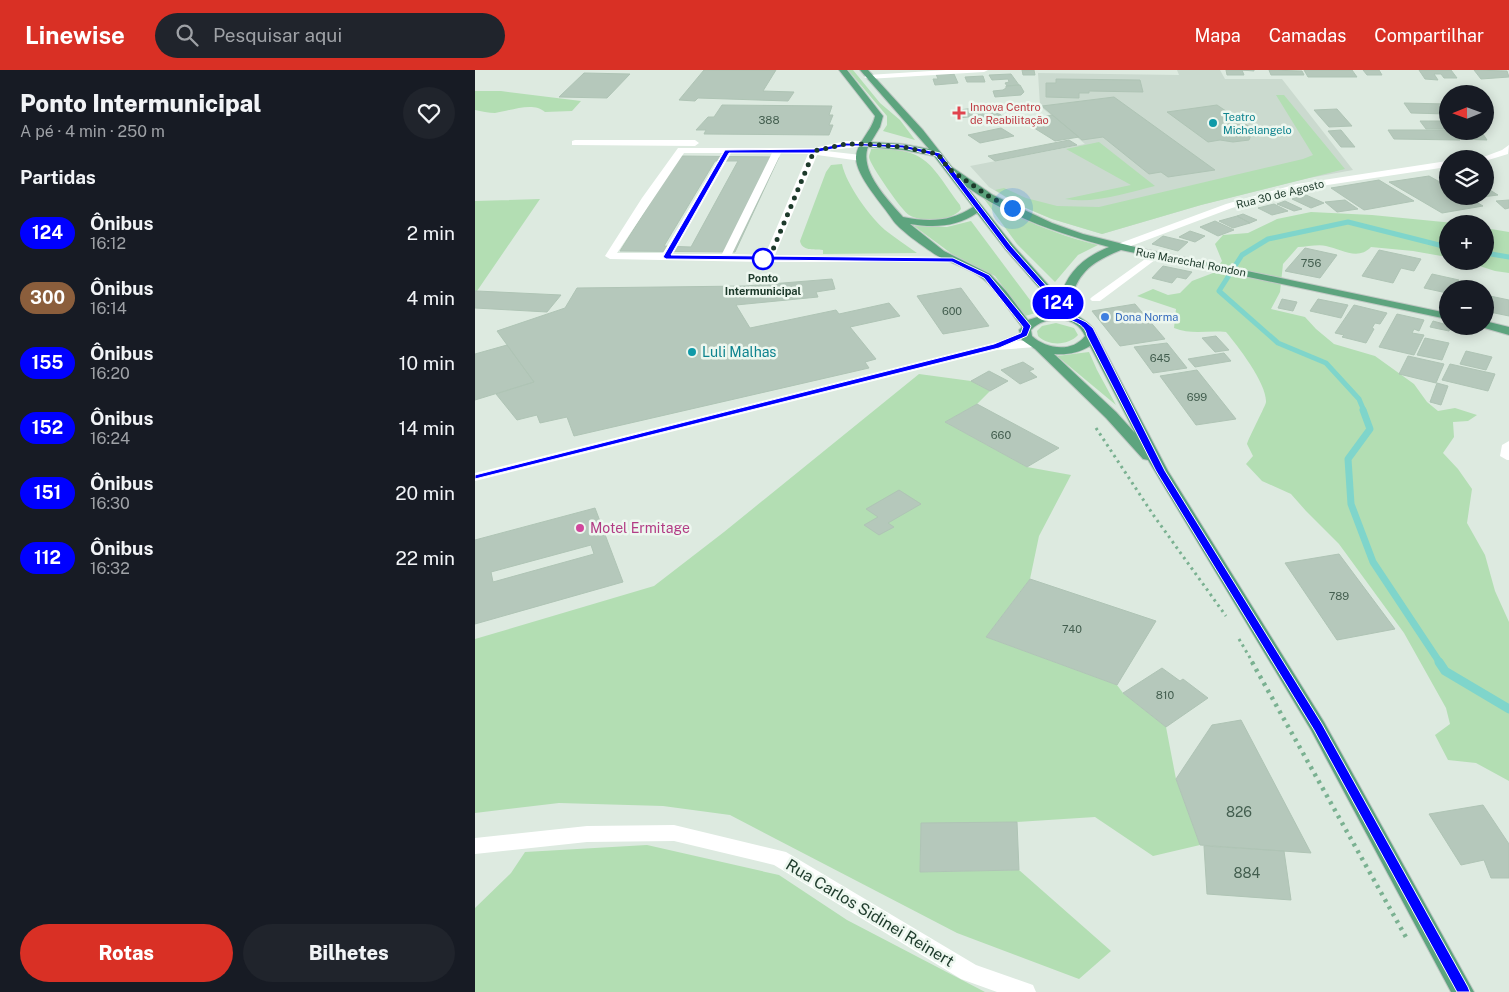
<!DOCTYPE html>
<html lang="pt">
<meta charset="utf-8">
<style>
body{margin:0;font-family:"Public Sans",sans-serif;background:#20242c;color:#f1f3f6;height:100vh;display:flex;flex-direction:column;font-size:19px;white-space:nowrap}
*{box-sizing:border-box;margin:0}
p{font-size:16px;color:#9ea1a6}
.icon{flex:none;width:28px;height:28px;fill:none;stroke:currentColor;stroke-width:2;stroke-linecap:round;stroke-linejoin:round}
.map{position:relative;flex:1;overflow:hidden}
.panel{display:flex;flex-direction:column;background:#171b24;width:475px}
.panel>*{flex:none}
.badge{padding:0 10px;border-radius:16px;font-size:18px;line-height:32px}
.needle{width:32px;rotate:269deg}
.fabs{position:absolute;left:964px;top:15px;display:grid;gap:10px}
.fabs a{display:grid;place-items:center;width:55px;height:55px;border-radius:50%;background:#171b24;box-shadow:0 2px 12px #0003;font-size:25px}
.you{position:absolute;width:25px;height:25px;margin:-12px;border:4px solid #fff;border-radius:50%;background:#1a73e8;box-shadow:0 0 0 8px #1a73e833}
.map>.badge{position:absolute;translate:-50% -50%;box-shadow:0 0 0 2px #fff}
h2{padding:0 20px;font-size:19px;line-height:45px}
.round{display:grid;place-items:center;flex:none;width:52px;height:52px;border-radius:26px;background:#20242c}
.summary{display:flex;align-items:center;justify-content:space-between;height:85px;padding:0 20px}
h1{font-size:24px;font-weight:800;line-height:38px}
.action{display:flex;gap:10px;margin-top:auto;padding:10px 20px}
.action a{flex:1;height:58px;border-radius:30px;background:#d93025;color:#fff;font-size:20px;font-weight:800;line-height:58px;text-align:center}
.action a+a{background:#20242c;color:#f1f3f6}
ul{padding:0;list-style:none}
li{display:flex;align-items:center;gap:15px;height:65px;padding:0 20px}
li div{flex:1}
li b{display:block;font-size:19px}
li em{font-style:normal}
li .badge{min-width:55px;font-weight:700;text-align:center}
header{display:flex;align-items:center;gap:30px;box-sizing:border-box;height:70px;padding:0 25px;background:#d93025;color:#fff}
header strong{font-size:24px}
nav{display:flex;gap:28px;margin-inline-start:auto;font-size:18px}
.search{width:350px;height:45px;background:#20242c;display:flex;align-items:center;gap:12px;box-sizing:border-box;padding:0 18px;border-radius:28px;color:#9ea1a6;font-size:19px}
main{display:flex;flex:1;min-height:0}
.map>svg:first-child{display:block}
.built{fill:#cbdacf}
.green{fill:#b3deb3}
.lines{fill:none;stroke-linecap:round;stroke-linejoin:round}
.stream-far2{stroke:#7fd5cb;stroke-width:5}
.stream-far1{stroke:#7fd5cb;stroke-width:7}
.stream{stroke:#7fd5cb;stroke-width:9}
.building{fill:#b5c8bb;stroke:#afc4b5;fill-rule:evenodd}
.major-casing{stroke:#c0c8c4;stroke-width:2}
.path-far2{stroke:#7ab191;stroke-width:2;stroke-dasharray:1 2.5;stroke-linecap:butt}
.path-far1{stroke:#7ab191;stroke-width:3;stroke-dasharray:2.5 4;stroke-linecap:butt}
.path{stroke:#7ab191;stroke-width:4.5;stroke-dasharray:3 5;stroke-linecap:butt}
.minor{fill:#fff;fill-rule:evenodd}
.major{fill:#5da47e;fill-rule:evenodd}
.line{fill:#00f;stroke:#fff}
.walk{stroke:#1d3a2b;stroke-width:5;stroke-dasharray:0 9}
.health-dot{fill:#e0444e;stroke:#edf7ef;stroke-width:2}
.culture-dot{fill:#0f9aa8;stroke:#edf7ef;stroke-width:2}
.stop-dot{fill:#fff;stroke:#00f;stroke-width:2.5}
.shop-dot{fill:#3f7fe0;stroke:#edf7ef;stroke-width:2}
.hotel-dot{fill:#d1479c;stroke:#edf7ef;stroke-width:2}
.labels{text-anchor:middle;dominant-baseline:central;stroke-width:5;stroke-linejoin:round;paint-order:stroke}
.far-health-label{font-size:11px;fill:#be3a42;stroke:#edf7ef;text-anchor:start}
.far-culture-label{font-size:11px;fill:#0d838f;stroke:#edf7ef;text-anchor:start}
.number-label{font-size:11px;fill:#435e4f}
.far-street-label{font-size:11px;fill:#1d3a2b;stroke:#edf7ef}
.far-stop-label{font-size:11px;font-weight:bold;fill:#1d3a2b;stroke:#edf7ef}
.far-shop-label{font-size:11px;fill:#366cbe;stroke:#edf7ef;text-anchor:start}
.culture-label{font-size:14px;fill:#0d838f;stroke:#edf7ef;text-anchor:start}
.hotel-label{font-size:14px;fill:#b23c85;stroke:#edf7ef;text-anchor:start}
.near-number-label{font-size:14px;fill:#435e4f}
.near-street-label{font-size:16px;fill:#1d3a2b;stroke:#edf7ef}
</style>
<header>
<strong>Linewise</strong>
<div class="search"><svg class="icon" aria-label="search" viewBox="0 0 24 24"><circle cx="10" cy="10" r="6"/><path d="M15 15l6 6"/></svg>Pesquisar aqui</div>
<nav><a>Mapa</a><a>Camadas</a><a>Compartilhar</a></nav>
</header>
<main>
<section class="panel">
<div class="summary"><div><h1>Ponto Intermunicipal</h1><p>A pé · 4 min · 250 m</p></div><a class="round"><svg class="icon" aria-label="heart" viewBox="0 0 24 24"><path d="M12 20l-8-8c-3-5 5-10 8-4 3-6 11-1 8 4z"/></svg></a></div>
<h2>Partidas</h2>
<ul>
<li><span class="badge" style="background:#00f;color:#fff">124</span><div><b>Ônibus</b><p>16:12</p></div><em>2 min</em></li>
<li><span class="badge" style="background:#8b5e3c;color:#fff">300</span><div><b>Ônibus</b><p>16:14</p></div><em>4 min</em></li>
<li><span class="badge" style="background:#00f;color:#fff">155</span><div><b>Ônibus</b><p>16:20</p></div><em>10 min</em></li>
<li><span class="badge" style="background:#00f;color:#fff">152</span><div><b>Ônibus</b><p>16:24</p></div><em>14 min</em></li>
<li><span class="badge" style="background:#00f;color:#fff">151</span><div><b>Ônibus</b><p>16:30</p></div><em>20 min</em></li>
<li><span class="badge" style="background:#00f;color:#fff">112</span><div><b>Ônibus</b><p>16:32</p></div><em>22 min</em></li>
</ul>
<div class="action"><a>Rotas</a><a>Bilhetes</a></div>
</section>
<div class="map">
<svg width="1034" height="922" viewBox="0 0 1034 922">
<rect width="100%" height="100%" fill="#ddeae0"/>
<path class="built" d="M702 0H745L750 9H807L878 100 834 108 726 135 627 164 577 149 544 135 514 117 495 96 610 74 565 36 563 3 704 5Z"/>
<path class="green" d="M373 0H378L405 33 425 50 440 70 408 61 412 55V46Z
M0 21H26L106 31 97 41 70 42C58 31 35 41 20 43 14 43 6 41 0 40Z
M801 25H809L870 99 726 135 627 164 577 149 544 135 520 120 529 118 551 128 582 136 624 137 828 89 838 85Z
M624 72 680 116C651 123 620 134 590 129L656 115 591 79Z
M396 79C453 78 454 93 485 135L486 139C476 152 448 153 434 145 427 141 395 95 394 87 394 84 396 82 396 79Z
M367 94C371 114 395 147 410 160 420 168 431 175 442 183L348 184V180C338 179 327 181 325 171L351 102 356 95Z
M507 126C543 149 581 165 623 175L603 185 580 212 542 174Z
M65 129 2 221H0V131Z
M836 142 897 145 989 154H972V187L938 181 896 177C883 191 866 179 851 176 843 174 832 177 823 177L808 194 805 222 796 239 830 247 841 259 859 274 900 286 939 314 952 332 963 341 980 338 1002 345 993 351 978 352 979 367 968 383 983 399 997 419 992 453 1010 485 1020 521 1034 552V711L1001 693 973 690 960 665 975 654 971 638 929 563 864 474 831 441 816 424 787 411 771 394 778 386 772 374C774 367 791 335 791 332 792 314 763 276 751 262 732 260 717 265 699 258L701 239 662 226 678 219 693 225 705 223 717 211 738 203 747 191 740 174 748 165 773 163 802 149Z
M496 151 564 242 550 246 520 206 477 184 439 156 472 157Z
M1010 158 1034 162V203L1020 201 989 191H1010Z
M581 253 599 258 603 265C593 276 573 276 563 266L562 261 567 256Z
M614 282 622 300 641 335 582 286Z
M444 304 496 311 515 321 502 334 470 352 552 397 596 405 564 466 555 509 511 567 642 615 648 623 691 657 701 709 725 775 678 786 620 747 542 752 446 754 445 802 544 800 636 881 604 909 482 863 255 745 188 736 84 733 0 743V569L179 516 249 462Z
M172 775 304 805 372 850 510 922H0V838L36 803 50 782Z"/>
<g class="lines">
<path class="stream-far2" d="M1010 183 1034 187
M889 341 884 329 851 293 803 273 744 221 767 185 793 169 873 152 972 177"/>
<path class="stream-far1" d="M888 340 895 359 873 389 876 434 898 492 965 593"/>
<path class="stream" d="M964 592 970 601 1034 639"/>
</g>
<path class="building" d="M229 0H301L288 21 319 22 313 31 223 28 220 31 204 30Z
M547 0H559L560 5H548Z
M751 0H779V1L767 0 769 5H752Z
M794 0 827 1 829 5H796Z
M829 0H877L882 7H833Z
M888 0H904L907 5H892Z
M944 0H976L982 8H969L966 4H959L963 10 950 9Z
M999 0 1032 1 1034 7 1006 9Z
M109 3 155 4 132 28 84 27Z
M461 4H479L483 13 460 15 458 9H463Z
M536 4 544 15 532 16 530 13 534 12 533 9 517 10 514 5Z
M508 6 510 12H492L490 7Z
M581 9 665 10 668 22 614 21V23H604V28L571 27V13H581Z
M545 15 549 22 546 25 520 27 518 21 528 20 531 18V16Z
M639 27 740 100 693 107 686 102 674 104 628 67 607 70 567 36Z
M929 33 972 34V44L936 43Z
M247 35 357 36 354 45H358L354 55H358L354 65 229 64 231 60H221L233 47H239Z
M742 35 785 64 776 65 774 70 758 72 745 70 733 72 692 42Z
M516 36 527 46 505 49 502 46 483 48 476 41Z
M862 39 877 56 854 57 839 40Z
M577 45 604 67 580 71 548 51Z
M945 51H972V59H951Z
M526 58 539 66 505 73 493 65Z
M866 60 880 77H866L853 61Z
M913 60H972L978 61 985 70 919 69Z
M981 61H1006L1012 70 986 69Z
M594 70 602 75 520 91 513 86Z
M205 86 304 87 260 182 145 181ZM240 91H263L216 177 189 176Z
M954 106 972 116V126H991L1008 136 967 143 914 112Z
M904 110 939 131 889 140 856 118Z
M1010 117 1023 125 999 128 996 126H1010Z
M831 125 849 133 836 138 817 129Z
M870 130 883 139 862 142 850 132Z
M1034 130V138L1030 139 1021 131Z
M810 131 827 139 819 141 802 134Z
M799 134 813 141 797 145 783 138Z
M768 144 782 150 775 153 762 146Z
M762 146 775 153 758 158 744 151Z
M740 151 759 160 743 166 725 157Z
M715 161 730 166 720 172 704 167Z
M688 166 713 172 703 181 677 174Z
M830 178 862 185 845 208 810 201Z
M904 180 946 189 939 201 926 198 918 213 887 206Z
M688 196 717 202 711 209 702 207 697 213 677 208Z
M957 204 984 210 982 214 1002 218 972 219V223L949 218Z
M357 209 360 219 341 222 343 227 261 235 275 258 361 240 364 244 414 233 425 246 375 257 401 289 390 292 394 298 99 366 92 347 65 353 62 345 42 350 21 324 59 312 22 261 90 238 102 218 271 216Z
M486 218 514 256 468 264 442 226Z
M0 221H2L86 225 72 242 0 238Z
M1015 226 1034 230V246L1010 241Z
M807 229 822 232 818 241 803 238Z
M843 229 873 235 866 248 835 241Z
M660 234 690 269 645 276 617 241Z
M879 235 912 243 905 254 900 253 897 258 899 259 891 273 867 267 869 265 860 263Z
M922 244 949 250 944 261 939 259 937 263 949 265 939 285 904 277Z
M958 251 976 256 974 261 955 257Z
M741 266 754 280 740 282 727 268Z
M950 268 974 273 967 290 942 285Z
M692 273 712 298 678 303 659 277Z
M32 275 59 312 0 330V284Z
M991 281 1017 287 1011 300 985 294Z
M749 283 756 291 720 297 713 289Z
M933 286 969 294 961 313 924 304Z
M548 292 559 299 554 301 562 307 545 314 526 300Z
M975 294 1020 304 1013 321 967 310Z
M722 300 761 349 721 355 685 306Z
M514 301 533 311 515 321 496 311Z
M962 313 973 316 966 335 955 332Z
M502 334 584 378 552 397 470 352Z
M424 420 446 434 413 453 419 457 404 465 389 455 403 447 391 439Z
M120 438 148 512 0 554V470ZM116 475 119 484 18 512 16 502Z
M864 484 920 559 862 570 810 493Z
M555 509 681 551 642 615 511 567Z
M687 598 705 611 708 609 733 628 691 657 648 623Z
M766 650 836 783 725 775 701 709 737 655Z
M1008 735 1034 774V808H1016L1009 790 986 795 954 744Z
M542 752 544 800 445 802 446 753Z
M729 776 809 781 816 830 732 824Z"/>
<g class="lines">
<defs>
<path id="major" d="M364 0H372L408 46 405 57 396 72 428 74 454 79 385 0H393L448 60 477 97 518 125 577 153 608 164 668 179 972 243V249L646 180C614 193 601 204 594 238 601 247 611 249 618 258L693 401 849 652 999 922H976L836 660 673 390 668 389 631 348 560 279 547 270 544 260 547 257C534 241 524 222 508 209 495 198 476 194 461 185 449 177 424 160 417 149 408 135 380 105 381 87 382 72 397 61 400 46ZM393 77 428 80 459 86 498 137C475 152 454 152 428 147 413 130 384 101 393 77ZM492 117C534 147 585 164 634 177 609 187 592 202 585 228L538 175ZM502 143 530 179 585 242 575 243 553 250 531 221 515 204 469 181 435 154C459 158 482 157 502 143ZM586 249C597 251 605 255 610 266 597 283 571 279 557 266L556 260C564 251 574 250 586 249ZM615 276 660 363 641 342 579 284C592 285 604 283 615 276Z
M1010 251 1034 257V265L1006 257 1005 256H1010Z"/>
</defs>
<use href="#major" class="major-casing"/>
<path class="path-far2" d="M523 52 541 53"/>
<path class="path-far1" d="M621 358 679 446 751 546
M764 569 778 593"/>
<path class="path" d="M777 592 932 869"/>
<path class="minor" d="M471 0H513L509 2 393 9 389 7 393 5Z
M100 70H220L224 73 220 76 97 75V71Z
M371 71H390L394 74C390 77 360 79 351 81L386 85 391 88 386 91 342 85 300 185 478 187 483 190 482 192H293L135 189 130 186 167 128 203 78H339ZM209 83H247L188 183H142ZM256 83H297L247 184H198ZM306 83 333 84 290 185 257 184Z
M1034 75 1033 84 1010 91V89H1003L1027 80Z
M972 91V97L826 119 757 138 648 179 644 180 639 177 640 175 751 134 822 114Z
M680 182 685 185 684 187 625 231H617L615 229 617 227Z
M557 270 561 271 563 274 561 277 522 280 0 411V403L522 272Z
M1034 371V390H1032L1025 386 1027 375Z
M199 755 311 782 501 895 558 915 561 922H522L486 909 299 795 199 771 112 772 0 784V768L112 756Z"/>
<use href="#major" class="major"/>
</g>
<path class="line" d="M371 73 428 75 465 83 536 176 598 246 611 252 618 258 690 401 847 654 993 917 995 922H982L839 660 681 401 612 266C610 255 602 253 593 249L531 179 461 86 428 78 390 76H371L339 83H254L196 185 478 188 514 205 556 256 552 266 524 278 0 409V405L519 274 546 263 548 257 509 208 477 192 191 189 188 187 250 80 339 79Z"/>
<g class="lines">
<path class="walk" d="M288 189H294L339 81 371 74H390L428 77 463 84 474 99 515 127 537 138"/>
</g>
<path class="health-dot" d="M481.5 35.5h5v5h5v5h-5v5h-5v-5h-5v-5h5z"/>
<g class="culture-dot">
<circle cx="738" cy="53" r="5"/>
<circle cx="217" cy="282" r="5"/>
</g>
<circle class="stop-dot" cx="288" cy="189" r="10"/>
<circle class="shop-dot" cx="630" cy="247" r="5"/>
<circle class="hotel-dot" cx="105" cy="458" r="5"/>
<g class="labels">
<g class="far-health-label">
<text x="495" y="37">Innova Centro<tspan x="495" dy="13">de Reabilitação</tspan></text>
</g>
<g class="far-culture-label">
<text x="748" y="47">Teatro<tspan x="748" dy="13">Michelangelo</tspan></text>
</g>
<g class="number-label">
<text x="294" y="50">388</text>
<text x="836" y="193">756</text>
<text x="477" y="241">600</text>
<text x="685" y="288">645</text>
<text x="722" y="327">699</text>
<text x="526" y="365">660</text>
<text x="864" y="526">789</text>
<text x="597" y="559">740</text>
<text x="690" y="625">810</text>
</g>
<g class="far-street-label">
<text transform="translate(805 124) rotate(-14)">Rua 30 de Agosto</text>
<text transform="translate(716 192) rotate(11)">Rua Marechal Rondon</text>
</g>
<g class="far-stop-label">
<text x="288" y="208">Ponto<tspan x="288" dy="13">Intermunicipal</tspan></text>
</g>
<g class="far-shop-label">
<text x="640" y="247">Dona Norma</text>
</g>
<g class="culture-label">
<text x="227" y="282">Luli Malhas</text>
</g>
<g class="hotel-label">
<text x="115" y="458">Motel Ermitage</text>
</g>
<g class="near-number-label">
<text x="764" y="742">826</text>
<text x="772" y="803">884</text>
</g>
<g class="near-street-label">
<text transform="translate(395 843) rotate(31)">Rua Carlos Sidinei Reinert</text>
</g>
</g>
</svg>
<div class="fabs">
<a><svg class="needle" viewBox="-14 -14 28 28"><path d="M0-13l5 13h-10z" fill="#e53935"/><path d="M0 13l5-13h-10z" fill="#9ea1a6"/></svg></a>
<a><svg class="icon" aria-label="layers" viewBox="0 0 24 24"><path d="M12 4l9 5-9 5-9-5zM3 14l9 5 9-5"/></svg></a>
<a>+</a>
<a>−</a>
</div>
<div class="you" style="left:537px;top:138px"></div>
<b class="badge" style="left:583px;top:233px;background:#00f;color:#fff">124</b>
</div>
</main>
